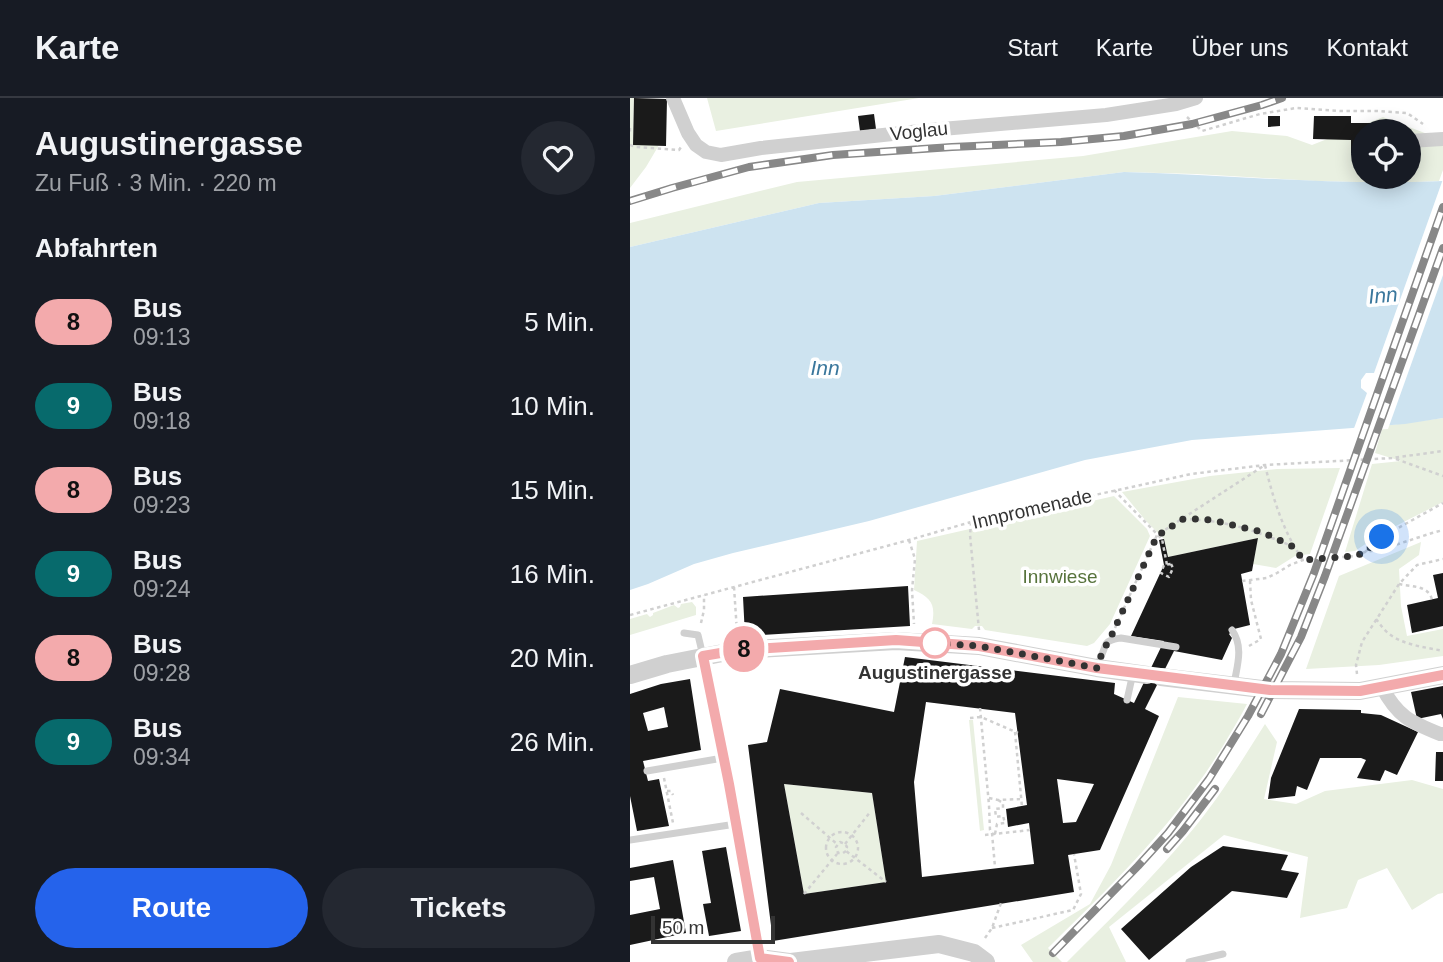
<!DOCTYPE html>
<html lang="de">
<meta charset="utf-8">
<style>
body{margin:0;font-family:Helvetica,sans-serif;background:#242831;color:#f1f3f6;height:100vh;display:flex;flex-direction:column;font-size:26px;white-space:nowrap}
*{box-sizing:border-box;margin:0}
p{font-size:23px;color:#9ea1a6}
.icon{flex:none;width:38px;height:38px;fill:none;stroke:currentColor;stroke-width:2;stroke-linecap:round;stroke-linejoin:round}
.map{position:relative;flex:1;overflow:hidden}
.drawer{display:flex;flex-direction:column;background:#171b24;width:630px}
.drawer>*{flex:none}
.badge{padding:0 14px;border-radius:23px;font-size:24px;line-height:46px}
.tools{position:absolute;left:721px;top:21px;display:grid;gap:14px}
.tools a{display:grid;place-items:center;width:70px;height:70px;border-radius:50%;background:#171b24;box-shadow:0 4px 18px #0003;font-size:35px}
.scale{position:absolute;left:21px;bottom:18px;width:124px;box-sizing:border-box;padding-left:7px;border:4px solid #333;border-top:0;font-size:19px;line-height:24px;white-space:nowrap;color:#333;-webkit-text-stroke:5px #fff;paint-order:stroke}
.you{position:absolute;width:35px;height:35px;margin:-18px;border:5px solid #fff;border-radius:50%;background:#1a73e8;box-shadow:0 0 0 10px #1a73e833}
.map>.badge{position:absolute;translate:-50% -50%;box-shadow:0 0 0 4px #fff}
h2{padding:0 35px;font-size:26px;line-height:63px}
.round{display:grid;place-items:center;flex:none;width:74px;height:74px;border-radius:37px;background:#242831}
.summary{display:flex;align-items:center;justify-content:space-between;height:119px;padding:0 35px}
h1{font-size:33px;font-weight:800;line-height:52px}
.button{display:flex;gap:14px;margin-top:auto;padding:14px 35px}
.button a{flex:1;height:80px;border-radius:42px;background:#2563eb;color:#fff;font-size:28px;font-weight:800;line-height:80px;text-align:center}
.button a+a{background:#242831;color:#f1f3f6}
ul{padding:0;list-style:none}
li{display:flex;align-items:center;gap:21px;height:84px;padding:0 35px}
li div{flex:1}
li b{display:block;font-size:26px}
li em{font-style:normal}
li .badge{min-width:77px;font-weight:700;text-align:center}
header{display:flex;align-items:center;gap:42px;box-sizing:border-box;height:98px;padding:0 35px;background:#171b24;border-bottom:2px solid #363941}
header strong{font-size:33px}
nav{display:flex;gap:38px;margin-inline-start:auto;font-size:24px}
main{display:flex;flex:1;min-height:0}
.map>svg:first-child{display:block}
.green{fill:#e9f0e1;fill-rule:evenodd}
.water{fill:#cde3f0}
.pier{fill:#fff}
.building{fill:#1a1a1a;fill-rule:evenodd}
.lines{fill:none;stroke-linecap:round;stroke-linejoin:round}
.path{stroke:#d0d0d0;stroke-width:2.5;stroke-dasharray:3.5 3.5;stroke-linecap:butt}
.service{stroke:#d0d0d0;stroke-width:7}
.minor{stroke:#d0d0d0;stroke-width:14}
.tertiary{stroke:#d0d0d0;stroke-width:18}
.rail-casing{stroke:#888;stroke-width:8}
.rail{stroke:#fff;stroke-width:5;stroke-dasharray:16;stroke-linecap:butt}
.line-casing{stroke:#fff;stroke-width:16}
.line{stroke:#f3aaac;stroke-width:10}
.walk{stroke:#333;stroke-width:7;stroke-dasharray:0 12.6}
.stop-dot{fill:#fff;stroke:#f3aaac;stroke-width:3.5}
.labels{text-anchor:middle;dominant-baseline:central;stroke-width:7;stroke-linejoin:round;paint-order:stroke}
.street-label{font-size:19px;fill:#333;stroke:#fff}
.park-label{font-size:19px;fill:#57733c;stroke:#fff}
.stop-label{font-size:19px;font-weight:bold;fill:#333;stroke:#fff}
.water-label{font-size:21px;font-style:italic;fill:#3a779c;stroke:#fff}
</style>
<header>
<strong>Karte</strong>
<nav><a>Start</a><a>Karte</a><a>Über uns</a><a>Kontakt</a></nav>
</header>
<main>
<section class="drawer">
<div class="summary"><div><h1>Augustinergasse</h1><p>Zu Fuß · 3 Min. · 220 m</p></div><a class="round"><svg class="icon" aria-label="heart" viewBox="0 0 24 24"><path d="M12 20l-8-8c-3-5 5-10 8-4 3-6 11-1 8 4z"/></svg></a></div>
<h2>Abfahrten</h2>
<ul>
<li><span class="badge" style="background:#f3aaac;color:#111">8</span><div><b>Bus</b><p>09:13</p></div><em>5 Min.</em></li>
<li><span class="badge" style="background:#076a6c;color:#fff">9</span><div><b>Bus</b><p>09:18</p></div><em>10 Min.</em></li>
<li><span class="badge" style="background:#f3aaac;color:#111">8</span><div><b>Bus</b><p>09:23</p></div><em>15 Min.</em></li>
<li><span class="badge" style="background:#076a6c;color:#fff">9</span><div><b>Bus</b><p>09:24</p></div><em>16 Min.</em></li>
<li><span class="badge" style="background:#f3aaac;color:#111">8</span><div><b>Bus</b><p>09:28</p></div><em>20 Min.</em></li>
<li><span class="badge" style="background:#076a6c;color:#fff">9</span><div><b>Bus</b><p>09:34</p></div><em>26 Min.</em></li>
</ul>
<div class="button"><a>Route</a><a>Tickets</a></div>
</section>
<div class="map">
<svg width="813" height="864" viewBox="0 0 813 864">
<rect width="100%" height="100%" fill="#fff"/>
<path class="green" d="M0 0H4L3 46 29 47 16 69 0 90Z
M77 0H289L86 33Z
M753 19 813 42V72L809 83 764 85 686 83 566 76 494 74 304 98 189 105 0 149V125L167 84 453 58 602 33 657 38 682 47ZM733 33H779V79H733Z
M813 320V404L752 435 725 453 715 454 742 366 771 363 745 355 753 328Z
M710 370 680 456 665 458 646 470 623 466 628 440 538 459 534 441 516 423 492 394 580 378 647 371Z
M484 398 517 431 520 438 480 526 464 545 457 548 355 532 352 528H345L342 531 302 526C306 506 301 500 284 492L287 443Z
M791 444 789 457 769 471 771 508 777 538 813 531V558L749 567 676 571 709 478Z
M62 504 66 509V517L0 537V521L17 516 20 519 23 517V515L44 507 48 510 50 509 51 506Z
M548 599 617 606C610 620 601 634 593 648 546 725 482 787 418 850L432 864H403L391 847 460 806 481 767Z
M339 622H343L354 732 350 733Z
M635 626 647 644 634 701 666 706 695 693 782 682 813 691V795L808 796 782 812 757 770 728 782 717 810 670 820 678 759 594 737 479 829 496 864H437C479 822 521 782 559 736 588 702 611 664 635 626Z
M154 686 242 695 256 784 174 796Z"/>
<path class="water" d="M494 74C600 77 707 88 813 83V320L775 326 562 342 455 362 239 423 103 455 64 466 18 486 0 492V149L189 105 304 98Z"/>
<path class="pier" d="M813 81V177L758 331 723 333 737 295 731 290V282L736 275H744Z"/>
<path class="building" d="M4 0 37 1 36 48 3 47Z
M244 16 246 31 230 33 228 18Z
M638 18H650V28L638 29Z
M684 18H721V25H742V33H733V55H721V42L683 41Z
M628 440 622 473 611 476 620 527 604 531 599 536 602 540 592 562 544 553 515 611 529 618 470 752 438 757 444 794 143 843 118 647 137 644 150 591 264 614 275 559 485 585 484 596 504 605 534 543 501 538 534 467 529 442 534 441 538 459ZM296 604 385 615 397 707 376 711 378 729 399 725 404 766 292 779 284 684ZM427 681 464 686 446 724 433 725ZM154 686 242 695 256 784 174 796Z
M813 475V528L782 535 777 507 808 500 803 477Z
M278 488 280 528 115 538 113 499Z
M60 581 71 652 13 663 18 683 29 681 39 728 7 733 0 698V596L31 586ZM34 609 38 629 18 633 13 615Z
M813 588V621L811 616 787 621 781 594Z
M669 611 731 612V615L751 617 788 634 767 677 755 672 750 683 727 680 736 662 731 660H690L677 692 667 688 665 698 638 701 641 680Z
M806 654H813V683H805Z
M593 748 658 757 651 772 669 775 657 800 602 793 519 862 491 831 561 769Z
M96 749 111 833 79 838 73 806 81 805 72 753Z
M43 762 56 835 0 847V817L30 811 24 779 0 783V770Z"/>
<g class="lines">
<path class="path" d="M557 19 572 33 630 16 666 10 710 13H747L777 15 793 26
M0 30V34
M0 47 6 49 49 52 51 49
M766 361 813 378
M484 392 532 441 537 467
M553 421C596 422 624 432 664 449
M341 424 340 437 349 532
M279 442 285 461 282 492 284 526
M735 454 752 439 813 405
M541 466 543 470 539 479 531 475 534 467Z
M612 483 637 480 647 475 660 467 673 462 725 458 735 454 753 451 802 435 813 432
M769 486C781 489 799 487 802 502
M104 489 107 534
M0 517 279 442 341 424 561 376 635 367 762 360 813 353
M746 521C750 526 753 531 758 535 772 547 795 549 813 553
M71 525 74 512V497
M485 530 527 437 635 367C643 400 653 434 673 462
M619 548 631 541 621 502 620 483
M727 576 726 567 732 544 769 486 787 467 813 461
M350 610 359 707 360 732 362 735 365 769
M340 620 351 619 388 635
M385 634 392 709
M34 680 43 725
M37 693H41L43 697
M359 700 368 702 390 701
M171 715 207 746
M196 750a16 16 0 1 1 32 0a16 16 0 1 1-32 0Z
M365 736 367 726 375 725 373 718 366 719 365 711 373 710V705L368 702
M355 737 400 732
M215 746 241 713
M216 753 213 755H208L206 749 210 744 215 746 217 749 216 753 256 784
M174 796 207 756
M362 830 443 812 451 796 444 756
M355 840 362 830 371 805"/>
<path class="service" d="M602 532C614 549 607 568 604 586
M54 535 68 537 73 558
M467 569 476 546C480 541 485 541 491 540L546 549
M497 602 503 575
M17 673 93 660
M0 742 106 726
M559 864 593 856"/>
<path class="minor" d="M43 0 58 35 66 47 76 54 91 57 131 50 300 32 476 17 546 6 566 0
M779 43 813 41
M73 558 99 686 130 860
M752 589C767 618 780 624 810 636H813"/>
<path class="tertiary" d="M0 577 37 566 108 552 266 543 349 548 467 570 517 577
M531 579 640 592 730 593 813 577
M106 864 130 860 159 864
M161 864 309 846 344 855 356 864"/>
<defs>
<path id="rail" d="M0 103 42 90 119 69 203 57 322 49 431 44 494 38 562 26 632 7 652 0
M631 616 671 539 695 478 813 150
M537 751 553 733 585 691
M423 855 508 768 538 735 579 681 618 618 651 556 684 475 813 109"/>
</defs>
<use href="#rail" class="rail-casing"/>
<use href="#rail" class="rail"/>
</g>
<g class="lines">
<defs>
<path id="line" d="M159 864 130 860 99 686 73 558 108 552 266 542 349 548 467 570 640 592 730 593 813 577"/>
</defs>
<use href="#line" class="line-casing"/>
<use href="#line" class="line"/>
<path class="walk" d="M305 545 349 548 467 570 473 552 479 543 527 438 553 421H573L590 424 632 434 664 449 673 462 725 458 735 454 752 439"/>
</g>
<circle class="stop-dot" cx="305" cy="545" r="14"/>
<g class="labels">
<g class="street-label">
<text transform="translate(289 33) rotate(-6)">Voglau</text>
<text transform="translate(402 411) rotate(-13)">Innpromenade</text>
</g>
<g class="park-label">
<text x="430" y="478">Innwiese</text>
</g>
<g class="stop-label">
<text x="305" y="574">Augustinergasse</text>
</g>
<g class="water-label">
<text transform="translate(753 197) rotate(-5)">Inn</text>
<text x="195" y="269">Inn</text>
</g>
</g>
</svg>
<div class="tools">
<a><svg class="icon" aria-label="locate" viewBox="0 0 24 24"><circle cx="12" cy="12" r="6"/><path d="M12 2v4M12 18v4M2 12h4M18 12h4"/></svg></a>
</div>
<div class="scale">50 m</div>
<div class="you" style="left:752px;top:439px"></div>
<b class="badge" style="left:114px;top:551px;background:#f3aaac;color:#111">8</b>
</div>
</main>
